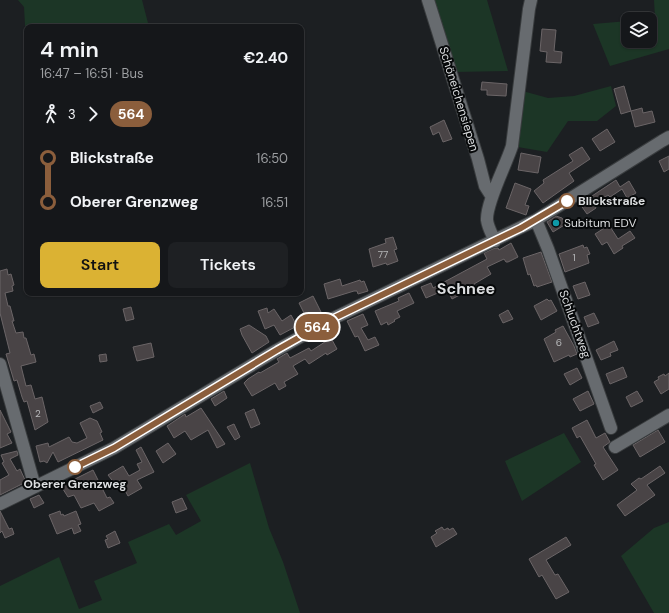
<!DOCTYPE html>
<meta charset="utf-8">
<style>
body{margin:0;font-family:"DM Sans",sans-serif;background:#1e2023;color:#f1f3f6;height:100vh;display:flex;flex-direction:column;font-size:15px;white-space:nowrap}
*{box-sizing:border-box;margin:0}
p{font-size:13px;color:#9d9fa2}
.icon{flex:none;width:22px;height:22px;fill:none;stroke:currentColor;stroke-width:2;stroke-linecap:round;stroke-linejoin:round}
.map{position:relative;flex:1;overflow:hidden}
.sheet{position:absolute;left:24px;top:24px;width:280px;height:272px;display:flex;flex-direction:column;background:#15171a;border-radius:8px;box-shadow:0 1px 3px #0004,0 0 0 1px #343639}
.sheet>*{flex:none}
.badge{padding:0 8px;border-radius:13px;font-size:14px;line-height:26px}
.buttons{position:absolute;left:621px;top:12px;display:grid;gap:8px}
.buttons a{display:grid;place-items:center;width:36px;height:36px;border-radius:8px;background:#15171a;box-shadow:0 1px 3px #0004,0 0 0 1px #343639;font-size:20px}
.map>.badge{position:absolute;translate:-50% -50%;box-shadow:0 0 0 2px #fff}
.legs{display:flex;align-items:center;gap:6px;height:44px;padding:0 16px;font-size:13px}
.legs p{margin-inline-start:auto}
.head{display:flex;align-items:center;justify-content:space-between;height:68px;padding:0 16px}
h1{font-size:22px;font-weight:600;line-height:30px}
.action{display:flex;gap:8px;margin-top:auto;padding:8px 16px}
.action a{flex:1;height:46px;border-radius:8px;background:#dbb233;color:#111;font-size:16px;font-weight:600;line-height:46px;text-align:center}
.action a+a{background:#1e2023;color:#f1f3f6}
ul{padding:0 16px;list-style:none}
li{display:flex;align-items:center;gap:14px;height:44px;font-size:15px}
li i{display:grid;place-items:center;width:6px;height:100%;margin:0 5px;background:currentColor}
li i::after{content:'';width:10px;height:10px;margin:-5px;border:3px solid;border-radius:50%;background:#15171a}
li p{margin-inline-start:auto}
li:first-child i{background:linear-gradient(#0000 50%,currentColor 0)}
li:last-child i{background:linear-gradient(currentColor 50%,#0000 0)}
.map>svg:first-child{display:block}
.green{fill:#1c3626}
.building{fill:#494446;stroke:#6b6567}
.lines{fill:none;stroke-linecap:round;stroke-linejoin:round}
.minor-casing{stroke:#393c3e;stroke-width:14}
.minor{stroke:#676b6f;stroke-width:12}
.line-1-casing{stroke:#fff;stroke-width:9}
.line-1{stroke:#8b5e3c;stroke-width:6}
.stop-1-dot{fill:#fff;stroke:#8b5e3c;stroke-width:2}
.culture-dot{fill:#0f9aa8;stroke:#07090a;stroke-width:1.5}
.labels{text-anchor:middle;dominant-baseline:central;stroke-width:4;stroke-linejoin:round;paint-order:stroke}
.number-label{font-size:10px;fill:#b6b7b9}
.street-label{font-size:12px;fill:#dbdddf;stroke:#07090a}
.stop-label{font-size:12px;font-weight:bold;fill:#dbdddf;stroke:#07090a;text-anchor:start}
.poi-label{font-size:12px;fill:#dbdddf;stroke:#07090a;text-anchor:start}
.district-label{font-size:16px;font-weight:bold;fill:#dbdddf;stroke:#07090a}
</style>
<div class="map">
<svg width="669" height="613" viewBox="0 0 669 613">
<rect width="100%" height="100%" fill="#1c1f22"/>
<path class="green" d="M18 0H142L149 27H27L26 43 24 7Z
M431 0H487L508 71 454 72Z
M654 0H669V49L610 66 593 24 628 21V41H650V19H648L655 18Z
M611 86 616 106 597 121H568L547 152 512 146 519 90 548 98 574 96Z
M564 433 581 462 522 501 505 461Z
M250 463 269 528 283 562 300 613H0V586L59 557 79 609 102 600 94 581 137 563 128 542 169 524 176 535 201 521 186 495Z
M669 522V613H654L621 556 654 528Z"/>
<path class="building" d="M542 29 556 30 554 51 562 52 561 63 546 62 547 52 540 51Z
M482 82 507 84 506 96 487 95V90H481Z
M624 86 631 111 642 108 643 113 652 111 655 122 635 127 631 111 621 114 614 89Z
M444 120 452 139 443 142 439 132 433 135 430 127Z
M607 129 615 142 600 151 592 139Z
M582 147 590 159 569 173 574 181 543 203 534 191 544 183 543 180 573 161 569 155Z
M521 153 541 157 538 173 518 170Z
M669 156V169L664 172 659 161Z
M616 180 620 187 629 181 636 193 627 198 622 189 610 197 608 195 594 204 596 208 587 214 580 204Z
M515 183 531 189 525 205 529 206 526 215 506 208Z
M556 216 562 218 566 224 553 232 547 222Z
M609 225 618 239 630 231 635 238 622 246 623 248 614 254 607 242 602 245 595 234Z
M393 237 397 249 394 250 398 261 387 265 386 263 373 267 369 249 386 243 385 239Z
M511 243 518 257 508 262H506L504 259 487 267 491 274 474 284 475 287 452 299 447 289 426 298 421 287 431 283 433 288 487 259 484 253 495 248H498L499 250Z
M583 245 584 248 587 247 590 254 587 255 589 263 565 272 559 254Z
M541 252 552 282 537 287 536 285 534 286 530 274 528 275 523 258Z
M7 269 8 275 11 274 14 285 12 286 13 291 5 293 8 306H10L14 321H12L16 333 23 332 24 338H26L31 355 34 354 36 362 21 366 26 386 31 385 35 399 42 397 48 422 35 430 27 401 24 402 22 397 17 380 14 381 6 354 10 353 0 313V271Z
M340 279 342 286 360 280 361 282 364 281 368 291 358 294 357 291H354L328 299 324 284Z
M585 282 590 295 578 299 573 286Z
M409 293 414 303 397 311 400 317 394 320 395 321 388 325 387 322 381 325 375 311 399 301 398 298Z
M313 296 321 312 307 319 299 303Z
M547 299 549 301 551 300 557 311 541 320 534 306Z
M131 307 134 319 126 321 123 309Z
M267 308 268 313 274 309 282 321 291 315 297 326 280 335 274 325 265 329 258 311Z
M508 310 513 319 503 323 499 315Z
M594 313 599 323 588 327 584 317Z
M363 314 368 325 361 328 368 340 375 337 379 345 365 351 358 336 355 337 347 321Z
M249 325 266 336 269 342 252 353 242 335 240 329Z
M563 326 574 346 577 354 570 357 569 355 554 362 544 339 556 332 555 330Z
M331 338 337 349 327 355 326 353 309 364 305 359 293 366 298 374 284 382 286 386 279 390 275 383 252 396 244 383 248 379 259 372 260 373 279 362 277 359 287 353 290 358 309 348 311 351Z
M614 341 618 350 610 353 611 356 601 360 596 350Z
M151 343 154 357 137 361 133 347Z
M106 354 107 361 100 362 99 355Z
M623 367 627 377 610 384 606 374Z
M577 368 582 378 570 385 564 374Z
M669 373V389L661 394 654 382 659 379 658 377 664 374 665 376Z
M224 391 227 398 215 406 211 399Z
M588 391 594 404 580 411 573 399Z
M637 391 643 401 631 407 626 397Z
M100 402 103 408 93 413 90 406Z
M201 408 225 444 217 448 208 430 191 440 185 431 174 438 167 426 185 414 186 417Z
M254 409 260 424 251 428 245 413Z
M0 410 11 432 7 434 12 443 0 448Z
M90 418 97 421 102 432 100 433 103 440 58 462 53 452 47 463 44 461 40 462 36 446 48 443 49 447 69 437 72 442 77 443 87 438 80 423Z
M587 420 596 438 605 433 610 442 603 447 618 470 603 480 594 465 596 464 580 436 577 438 572 428Z
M234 424 240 437 235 440 227 427Z
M658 430 665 442 640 457 633 445Z
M168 443 176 454 163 463 156 451Z
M141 447 154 472 137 480 142 488 128 496 120 481 115 484 108 475 123 466 129 476 140 470 137 464 142 462 136 450Z
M17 451 18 455 10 459 17 471 20 469 26 482 0 495V480L9 475 2 463 4 462 1 455Z
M660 466 665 473 647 485 655 495 625 516 617 505 637 490 631 484 639 478 641 479Z
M93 470 107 498 110 497 114 503 99 511 94 503 81 508 74 495 68 497 61 486Z
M39 495 44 503 34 508 30 499Z
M182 498 187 509 176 513 172 502Z
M0 511 9 529 12 528 14 534 5 538 2 531 0 533Z
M60 511 61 515 63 514 64 516 76 511 81 524 78 525 81 531 74 534 72 528 57 534 49 515Z
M442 527 444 530 448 528 449 530 453 528 457 534 436 547 431 537 437 533 435 531Z
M115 531 120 543 108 548 105 540 108 539 106 536Z
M566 537 571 545 546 560 555 575 558 574 569 592 556 599 542 575 539 577 529 559Z"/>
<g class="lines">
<defs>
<path id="minor" d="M428 0 478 159 485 186 492 197
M536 220 548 249 611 428
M495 241C492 234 488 228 487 220 486 203 506 165 512 146L529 9 531 0
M0 364 35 487
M615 447 669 415
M0 504 114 448 277 350 334 318 536 220 662 141 669 137"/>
</defs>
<use href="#minor" class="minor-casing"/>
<use href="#minor" class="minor"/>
</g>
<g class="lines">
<defs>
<path id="line-1" d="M75 467 114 448 277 350 334 318 521 228 567 201"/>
</defs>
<use href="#line-1" class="line-1-casing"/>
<use href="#line-1" class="line-1"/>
</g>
<g class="stop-1-dot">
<circle cx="567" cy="201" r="7"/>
<circle cx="75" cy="467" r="7"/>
</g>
<circle class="culture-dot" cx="556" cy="223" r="4"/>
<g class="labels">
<g class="number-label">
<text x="383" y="254">77</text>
<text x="574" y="257">1</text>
<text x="559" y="342">6</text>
<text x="38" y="413">2</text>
</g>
<g class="street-label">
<text transform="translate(459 99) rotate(73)">Schöneichensiepen</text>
<text transform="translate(575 324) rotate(70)">Schluchtweg</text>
</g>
<g class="stop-label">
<text x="578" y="201">Blickstraße</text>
<text x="75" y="484" text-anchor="middle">Oberer Grenzweg</text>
</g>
<g class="poi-label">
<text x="564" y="223">Subitum EDV</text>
</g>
<g class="district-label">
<text x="466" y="288">Schnee</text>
</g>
</g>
</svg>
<div class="buttons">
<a><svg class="icon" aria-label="layers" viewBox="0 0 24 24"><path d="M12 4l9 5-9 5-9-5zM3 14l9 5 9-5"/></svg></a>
</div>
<b class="badge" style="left:317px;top:327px;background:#8b5e3c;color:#fff">564</b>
<section class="sheet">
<div class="head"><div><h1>4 min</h1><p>16:47 – 16:51 · Bus</p></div><b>€2.40</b></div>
<div class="legs"><svg class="icon" aria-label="walk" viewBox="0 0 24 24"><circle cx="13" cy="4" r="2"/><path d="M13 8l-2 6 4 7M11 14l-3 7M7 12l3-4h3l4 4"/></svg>3<svg class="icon" aria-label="forward" viewBox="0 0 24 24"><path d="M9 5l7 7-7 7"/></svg><b class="badge" style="background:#8b5e3c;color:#fff">564</b></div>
<ul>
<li><i style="color:#8b5e3c"></i><b>Blickstraße</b><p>16:50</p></li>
<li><i style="color:#8b5e3c"></i><b>Oberer Grenzweg</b><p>16:51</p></li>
</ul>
<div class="action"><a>Start</a><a>Tickets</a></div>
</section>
</div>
